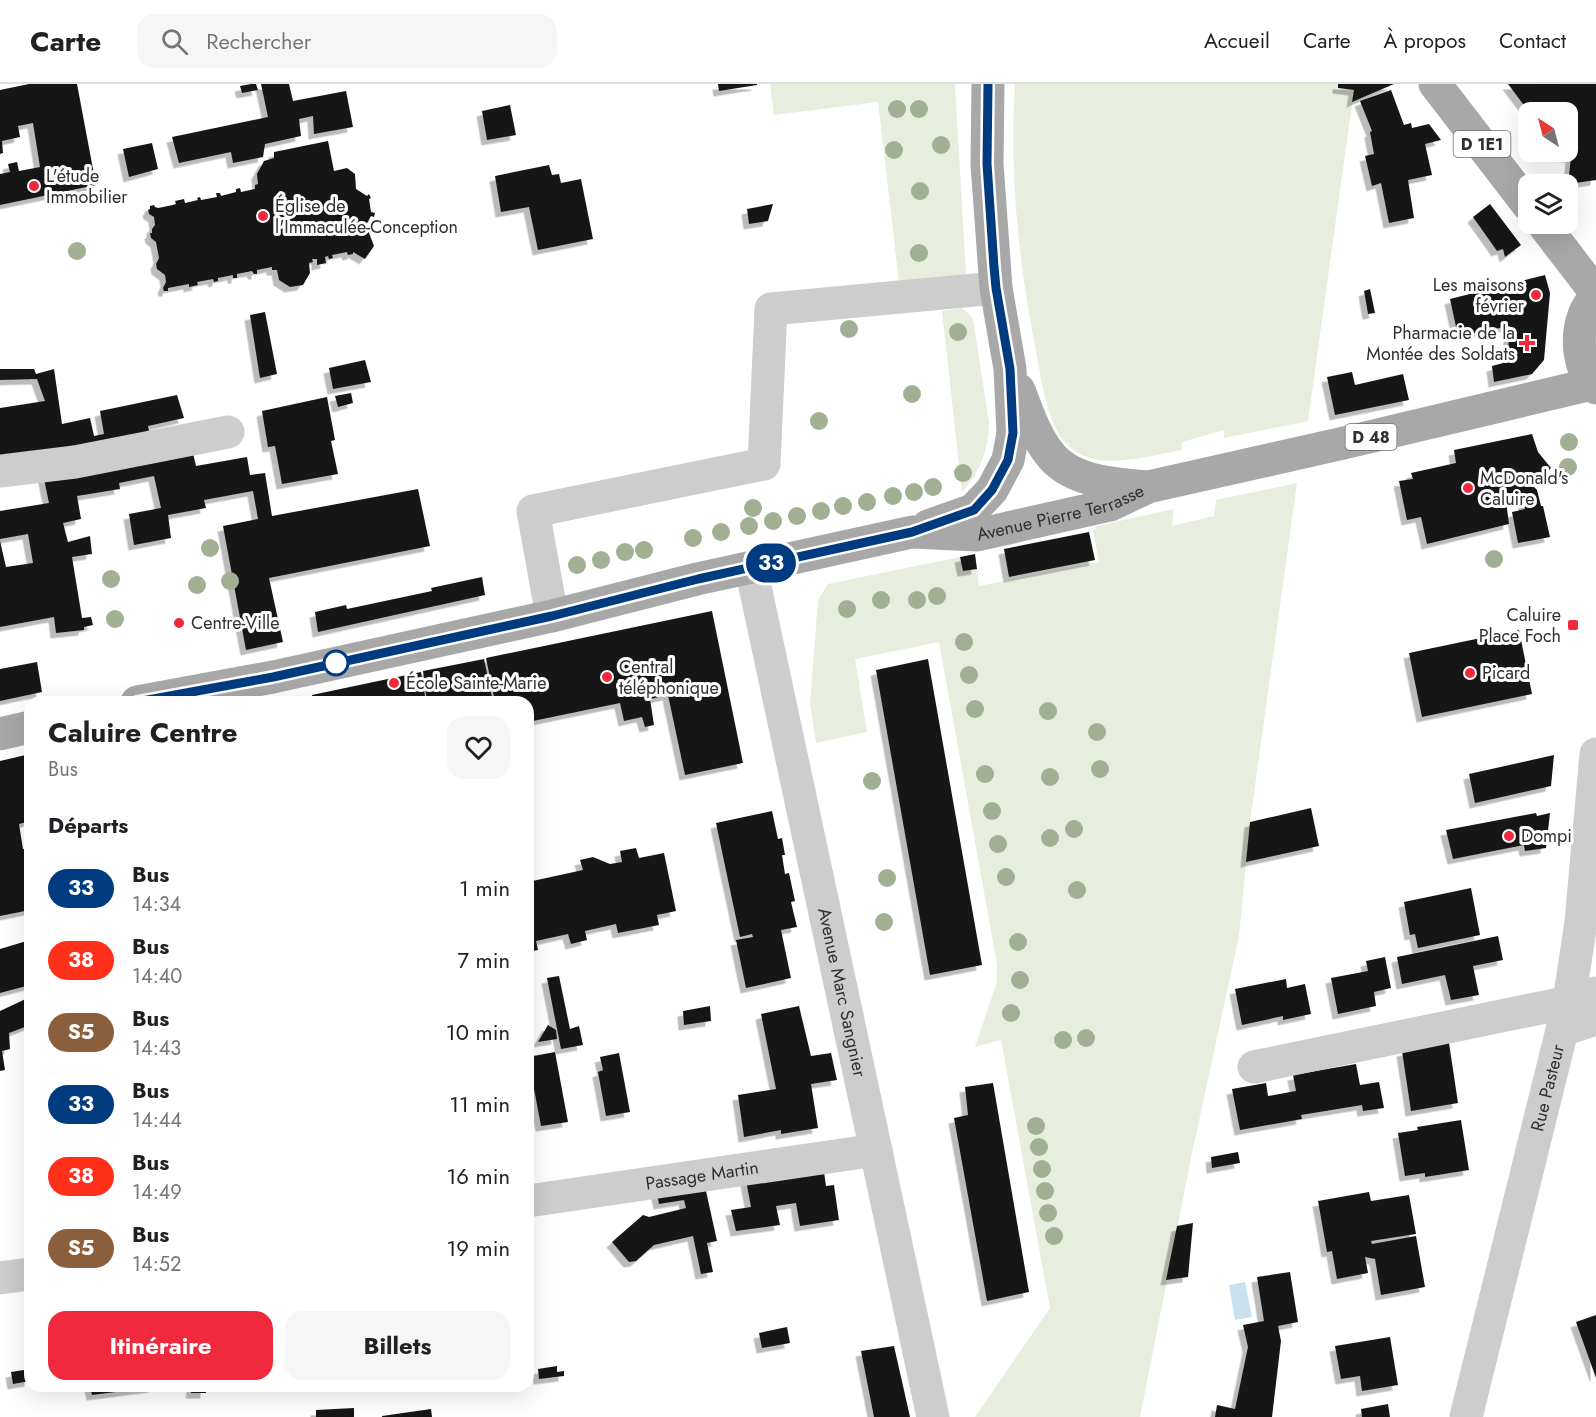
<!DOCTYPE html>
<html lang="fr">
<meta charset="utf-8">
<style>
body{margin:0;font-family:Jost,sans-serif;background:#f6f6f6;color:#202124;height:100vh;display:flex;flex-direction:column;font-size:22px;white-space:nowrap}
*{box-sizing:border-box;margin:0}
p{font-size:20px;color:#757577}
.icon{flex:none;width:33px;height:33px;fill:none;stroke:currentColor;stroke-width:2;stroke-linecap:round;stroke-linejoin:round}
.map{position:relative;flex:1;overflow:hidden}
.drawer{position:absolute;left:24px;top:612px;width:510px;height:696px;display:flex;flex-direction:column;background:#fff;border-radius:18px;box-shadow:0 6px 24px #0002}
.drawer>*{flex:none}
.badge{padding:0 12px;border-radius:20px;font-size:21px;line-height:39px}
.needle{width:39px;rotate:324deg}
.controls{position:absolute;left:1518px;top:18px;display:grid;gap:12px}
.controls a{display:grid;place-items:center;width:60px;height:60px;border-radius:12px;background:#fff;box-shadow:0 6px 24px #0002;font-size:30px}
.map>.badge{position:absolute;translate:-50% -50%;box-shadow:0 0 0 3px #fff}
h2{padding:0 24px;font-size:22px;line-height:54px}
.round{display:grid;place-items:center;flex:none;width:63px;height:63px;border-radius:18px;background:#f6f6f6}
.headline{display:flex;align-items:center;justify-content:space-between;height:102px;padding:0 24px}
h1{font-size:28px;font-weight:700;line-height:45px}
.primary-button{display:flex;gap:12px;margin-top:auto;padding:12px 24px}
.primary-button a{flex:1;height:69px;border-radius:18px;background:#f1293c;color:#fff;font-size:24px;font-weight:700;line-height:69px;text-align:center}
.primary-button a+a{background:#f6f6f6;color:#202124}
ul{padding:0;list-style:none}
li{display:flex;align-items:center;gap:18px;height:72px;padding:0 24px}
li div{flex:1}
li b{display:block;font-size:22px}
li em{font-style:normal}
li .badge{min-width:66px;font-weight:700;text-align:center}
header{display:flex;align-items:center;gap:36px;box-sizing:border-box;height:84px;padding:0 30px;background:#fff;border-bottom:2px solid #e0e0e0}
header strong{font-size:28px}
nav{display:flex;gap:33px;margin-inline-start:auto;font-size:21px}
.search{width:420px;height:54px;background:#f6f6f6;display:flex;align-items:center;gap:15px;box-sizing:border-box;padding:0 21px;border-radius:18px;color:#757577;font-size:22px}
.map>svg:first-child{display:block}
.green{fill:#e7eedd}
.water{fill:#c9e1ef}
.building{fill:#171717;filter:url(#shadow)}
.lines{fill:none;stroke-linecap:round;stroke-linejoin:round}
.minor{stroke:#cdcdcd;stroke-width:33}
.major{stroke:#a8a8a8;stroke-width:33}
.tree{fill:#a1b093}
.line-casing{stroke:#fff;stroke-width:14}
.line{stroke:#003b80;stroke-width:9}
.poi-dot{fill:#f1293c;stroke:#fff;stroke-width:2}
.stop-dot{fill:#fff;stroke:#003b80;stroke-width:3}
.labels{text-anchor:middle;dominant-baseline:central;stroke-width:6;stroke-linejoin:round;paint-order:stroke}
.shield{fill:#fff;stroke:#6e6e6e;stroke-width:1.5}
.shield-label{font-size:16px;font-weight:bold;fill:#303030}
.poi-label{font-size:18px;fill:#303030;stroke:#fff;text-anchor:start}
.street-label{font-size:18px;fill:#303030;stroke:#fff}
</style>
<header>
<strong>Carte</strong>
<div class="search"><svg class="icon" aria-label="search" viewBox="0 0 24 24"><circle cx="10" cy="10" r="6"/><path d="M15 15l6 6"/></svg>Rechercher</div>
<nav><a>Accueil</a><a>Carte</a><a>À propos</a><a>Contact</a></nav>
</header>
<div class="map">
<svg width="1596" height="1333" viewBox="0 0 1596 1333">
<defs>
<filter id="shadow"><feDropShadow dx="-5.5" dy="5.5" stdDeviation="0" flood-color="#0004"/></filter>
</defs>
<rect width="100%" height="100%" fill="#fff"/>
<path class="green" d="M770 0H955L966 190 956 196 899 198 878 18 774 31Z
M1015 0H1338V4L1354 6 1308 337 1224 354V346L1182 358 1181 366C1149 372 1099 388 1071 364 1048 346 1042 299 1037 272 1019 182 1009 92 1015 0Z
M961 224 966 227 973 235 989 338C989 365 980 388 962 408L942 227Z
M1297 399 1250 738 1239 852 1191 1074 1140 1333H975L1050 1224 1001 956 975 963 997 898V880L939 558 855 575 867 648 816 659 810 620 818 516 828 500 960 473 963 487 977 485 979 502 1099 478 1093 446 1096 445V442L1174 425 1172 442 1214 432 1216 416Z"/>
<path class="water" d="M1245 1198 1252 1233 1235 1236 1229 1201Z"/>
<path class="building" d="M29 0H77L96 101 0 121V90L10 88 8 80 17 78 19 87 40 83 33 39 18 42 20 53 2 57 3 69 0 70V6Z
M251 0H256L258 6 242 9 240 2Z
M261 0H289L293 17 346 7 353 43 314 50 313 32 299 35 301 52 265 60 263 73 233 79 231 68 179 79 172 53 268 33Z
M718 0H757V1L719 7Z
M1338 0H1394L1352 18 1354 6 1338 4Z
M1508 0H1596V96L1568 100 1571 73 1560 72 1557 68H1568V28H1529Z
M1391 6 1404 41 1411 39 1412 44 1429 40 1441 56 1425 60 1432 91 1408 96 1414 134 1389 139 1381 99 1372 102 1365 72 1374 70 1370 48 1372 47 1360 17Z
M510 21 516 51 487 56 482 27Z
M328 57 334 87 347 84 355 90 356 105 367 112 369 110 371 114 369 115 371 128 375 129 374 133 371 132 366 141 374 162 365 175 353 168V170L348 171 347 168 332 171 333 174 329 175 328 172 325 173 326 179 317 181V175H312L313 178 309 179 310 189 303 201 290 203 279 196 277 186H272V183L257 186V190H254L252 187 237 190V194H233V191L218 194V197L214 198 213 195 197 198 198 201 189 203V200L168 204V207H164L163 204 166 198 165 191 157 185 156 180 159 174 156 158 151 154 150 149H152V145L155 141 154 133 149 130 148 126 150 125V122L154 121 155 123 158 124 173 121 176 120 175 117 184 115 185 119 198 116 197 114 200 113 201 116 217 113 216 109H220L221 112 236 108V105L240 104 241 108 255 105V101L258 100 257 90 264 77 274 74V68Z
M152 59 158 85 129 93 123 65Z
M549 81 552 91 559 90 561 99 581 95 593 155 538 166 529 123 501 128 495 92Z
M773 120 768 137 749 140 747 125Z
M1490 120 1521 161 1505 173 1503 165 1497 167 1473 133Z
M1545 191 1550 209 1544 276 1532 290 1494 298 1492 282 1507 278 1510 242 1458 252 1450 215Z
M1370 205 1375 229 1368 230 1364 207Z
M265 228 277 290 260 294 250 231Z
M365 276 371 298 333 305 329 284Z
M0 285H34L36 290 54 285 62 340 90 334 94 352 104 350 100 327 177 311 184 334 148 342 151 357 0 383V324L45 317 37 295 0 296Z
M1352 288 1355 301 1403 290 1409 316 1335 331 1327 293Z
M351 309 353 319 338 323 335 312Z
M327 313 335 356 331 357 338 390 282 400 275 362 268 363 262 327Z
M1532 350 1538 368 1551 384 1533 402 1537 406 1541 422H1543L1550 453 1518 459 1512 428 1525 425 1523 414 1506 417 1509 440 1427 460 1421 433 1407 436 1399 397 1413 395 1411 389 1456 379 1454 366Z
M192 365 196 382 247 373 250 391 265 389 272 432 418 405 430 462 269 494 283 558 246 566 223 442 258 435 253 407 204 416 206 424 168 431 171 454 134 461 129 430 161 424 154 392 119 399 120 405 77 412 81 435 63 439 68 458 90 452 92 470 72 473 82 534 91 533 93 541 84 543V546L56 549 54 533 0 543V457L6 483 33 479 28 450 0 455V427L49 419 43 390Z
M1089 448 1095 476 1009 493 1004 465Z
M975 470 977 485 963 487 960 473Z
M482 493 485 511 318 548 315 528 346 521 347 525 432 507 431 504Z
M712 527 743 679 685 691 668 611 650 615 654 641 645 643 642 633 624 637 620 619 528 638V618H495L486 574Z
M1519 546 1532 610 1422 633 1409 569Z
M484 575 493 618H427L423 587Z
M928 575 982 881 930 891 876 586Z
M37 578 42 608 0 617V585Z
M421 588 426 618H313L312 611Z
M30 670V737L19 740 23 765 30 764V826L0 832V677Z
M1554 671 1551 702 1475 719 1469 690Z
M1311 724 1319 762 1246 778 1250 738Z
M772 727 778 755 782 754 785 771H782L785 790 789 789 795 817 791 818 797 843 781 846 791 894 746 904 736 856 753 853 752 850 740 853 716 739Z
M1536 729 1537 732 1550 729 1546 764 1525 767 1524 761 1453 775 1446 746Z
M636 764 639 774 664 769 676 827 657 831 659 841 618 849 616 840 585 847 587 856 571 860 568 850 536 857 538 866 528 868V798L583 786 580 776 593 773 610 780 622 778 620 767Z
M1471 804 1480 851 1418 864 1415 850 1410 851 1404 818Z
M1498 852 1503 876 1473 882 1479 911 1451 916 1445 891 1402 900 1397 873Z
M30 856V901L0 909V865Z
M1385 873 1391 904 1374 908 1376 922 1338 930 1331 894 1368 887 1366 877Z
M559 892 570 945 579 942 583 961 561 965 547 894Z
M1286 895 1287 904 1305 900 1311 930 1283 936V932L1242 941 1235 905Z
M30 913V941L9 949 10 965 2 967 5 986 0 987V927Z
M710 922 711 937 684 941 683 927Z
M799 922 811 972 831 969 837 996 811 1000 818 1044 781 1050V1046L744 1053 738 1011 776 1005 761 930Z
M548 941 556 946 557 955 538 958Z
M1449 959 1458 1019 1411 1027 1402 967Z
M555 968 568 1038 541 1042 528 973Z
M619 969 630 1028 606 1032 598 988 603 986 600 973Z
M1356 980 1360 1001 1379 998 1384 1024 1363 1027 1362 1021 1301 1031 1302 1035 1240 1046 1232 1005 1266 999 1268 1012 1296 1007 1293 991Z
M993 999 1029 1208 987 1217 954 1034 968 1031 965 1003Z
M1461 1036 1469 1086 1425 1093V1089L1405 1092 1398 1049 1418 1046 1417 1043Z
M1238 1068 1240 1079 1212 1084 1211 1073Z
M823 1081 826 1102 834 1101 839 1136 800 1142 796 1119 776 1122 780 1141 736 1147 731 1126 751 1123 745 1091Z
M704 1098 717 1157 707 1159 713 1188 701 1190 693 1152 654 1161 636 1177 629 1178 612 1158 643 1131 649 1133 686 1124 684 1116 659 1120 656 1105Z
M1369 1108 1371 1117 1409 1111 1416 1150 1371 1157 1372 1160 1416 1152 1425 1203 1381 1211 1375 1175 1365 1173 1368 1189 1337 1195 1332 1167 1327 1168 1318 1117Z
M1193 1139 1188 1193 1166 1196 1177 1142Z
M1290 1188 1298 1238 1278 1242 1281 1257 1272 1333H1215L1217 1321 1235 1325 1248 1263 1243 1241 1264 1237 1257 1193Z
M1596 1231V1294L1576 1238Z
M787 1243 790 1259 762 1264 759 1249Z
M1390 1253 1398 1301 1362 1307 1360 1292 1341 1295 1335 1262Z
M894 1262 910 1333H874L861 1267Z
M557 1282V1288L564 1287V1292L539 1295 538 1285Z
M30 1285V1297L13 1300 11 1288Z
M90 1302H155V1303L92 1311Z
M192 1302H206V1309H191Z
M1388 1320 1390 1333H1362L1361 1325Z
M354 1324V1333H316V1326Z
M431 1325 432 1333H382V1332Z"/>
<g class="lines">
<g class="minor">
<path d="M0 387 75 378 228 348"/>
<path id="s1" d="M751 484 933 1333"/>
<path d="M552 532 533 427 764 380 771 225 996 204"/>
<path d="M1562 946 1596 935"/>
<path d="M1254 983 1569 918 1596 909"/>
<path id="s2" d="M528 1117 876 1066"/>
<path d="M0 1194 30 1190"/>
<path id="s3" d="M1466 1333 1569 918 1581 838 1596 670"/>
</g>
<g class="major">
<path d="M1435 0 1528 121"/>
<path d="M1543 140 1596 209"/>
<path d="M1596 211C1592 217 1586 224 1584 231 1575 254 1579 286 1596 304"/>
<path d="M1019 306C1027 327 1035 351 1049 369 1070 398 1115 400 1148 403"/>
<path d="M928 442 973 426 992 406 1008 376 1013 349 1010 285 996 204 987 80 988 0"/>
<path id="s4" d="M137 618 273 593 552 532 697 495 912 448 977 451 1110 421 1148 403 1348 358 1592 300"/>
<path d="M0 650 30 643"/>
</g>
</g>
<g class="tree">
<circle cx="897" cy="25" r="9"/>
<circle cx="919" cy="25" r="9"/>
<circle cx="941" cy="61" r="9"/>
<circle cx="894" cy="66" r="9"/>
<circle cx="920" cy="107" r="9"/>
<circle cx="77" cy="167" r="9"/>
<circle cx="919" cy="169" r="9"/>
<circle cx="849" cy="245" r="9"/>
<circle cx="958" cy="248" r="9"/>
<circle cx="912" cy="310" r="9"/>
<circle cx="819" cy="337" r="9"/>
<circle cx="1569" cy="358" r="9"/>
<circle cx="1568" cy="383" r="9"/>
<circle cx="963" cy="389" r="9"/>
<circle cx="933" cy="403" r="9"/>
<circle cx="914" cy="408" r="9"/>
<circle cx="893" cy="412" r="9"/>
<circle cx="867" cy="418" r="9"/>
<circle cx="843" cy="422" r="9"/>
<circle cx="753" cy="424" r="9"/>
<circle cx="821" cy="427" r="9"/>
<circle cx="797" cy="432" r="9"/>
<circle cx="773" cy="437" r="9"/>
<circle cx="749" cy="442" r="9"/>
<circle cx="721" cy="448" r="9"/>
<circle cx="693" cy="454" r="9"/>
<circle cx="210" cy="464" r="9"/>
<circle cx="644" cy="466" r="9"/>
<circle cx="625" cy="468" r="9"/>
<circle cx="1494" cy="475" r="9"/>
<circle cx="601" cy="476" r="9"/>
<circle cx="577" cy="481" r="9"/>
<circle cx="111" cy="495" r="9"/>
<circle cx="230" cy="497" r="9"/>
<circle cx="197" cy="501" r="9"/>
<circle cx="937" cy="512" r="9"/>
<circle cx="881" cy="516" r="9"/>
<circle cx="917" cy="516" r="9"/>
<circle cx="847" cy="525" r="9"/>
<circle cx="115" cy="535" r="9"/>
<circle cx="964" cy="558" r="9"/>
<circle cx="969" cy="591" r="9"/>
<circle cx="975" cy="625" r="9"/>
<circle cx="1048" cy="627" r="9"/>
<circle cx="1097" cy="648" r="9"/>
<circle cx="1100" cy="685" r="9"/>
<circle cx="985" cy="690" r="9"/>
<circle cx="1050" cy="693" r="9"/>
<circle cx="872" cy="697" r="9"/>
<circle cx="992" cy="727" r="9"/>
<circle cx="1074" cy="745" r="9"/>
<circle cx="1050" cy="754" r="9"/>
<circle cx="998" cy="760" r="9"/>
<circle cx="1006" cy="793" r="9"/>
<circle cx="887" cy="794" r="9"/>
<circle cx="1077" cy="806" r="9"/>
<circle cx="884" cy="838" r="9"/>
<circle cx="1018" cy="858" r="9"/>
<circle cx="1020" cy="896" r="9"/>
<circle cx="1011" cy="929" r="9"/>
<circle cx="1086" cy="954" r="9"/>
<circle cx="1063" cy="956" r="9"/>
<circle cx="1036" cy="1042" r="9"/>
<circle cx="1039" cy="1063" r="9"/>
<circle cx="1042" cy="1085" r="9"/>
<circle cx="1045" cy="1107" r="9"/>
<circle cx="1048" cy="1129" r="9"/>
<circle cx="1054" cy="1152" r="9"/>
</g>
<g class="lines">
<defs>
<path id="line" d="M137 618 273 593 552 532 698 495 912 448 974 426 992 406 1008 376 1013 349 1010 285 996 204 994 183 987 80 988 0"/>
</defs>
<use href="#line" class="line-casing"/>
<use href="#line" class="line"/>
</g>
<g class="poi-dot">
<circle cx="34" cy="102" r="6"/>
<circle cx="263" cy="132" r="6"/>
<circle cx="1536" cy="211" r="6"/>
<path d="M1524 250h6v6h6v6h-6v6h-6v-6h-6v-6h6z"/>
<circle cx="1468" cy="404" r="6"/>
<circle cx="179" cy="539" r="6"/>
<rect x="1567" y="535" width="12" height="12" rx="3"/>
<circle cx="1470" cy="589" r="6"/>
<circle cx="607" cy="593" r="6"/>
<circle cx="394" cy="599" r="6"/>
<circle cx="1509" cy="752" r="6"/>
</g>
<circle class="stop-dot" cx="336" cy="579" r="12"/>
<g class="labels">
<g class="shield">
<rect x="1453.5" y="47" width="57" height="26" rx="4.5"/>
<rect x="1345.5" y="340" width="51" height="26" rx="4.5"/>
</g>
<g class="shield-label">
<text x="1482" y="60">D 1E1</text>
<text x="1371" y="353">D 48</text>
</g>
<g class="poi-label">
<text x="46" y="92">L'étude<tspan x="46" dy="21">Immobilier</tspan></text>
<text x="275" y="122">Église de<tspan x="275" dy="21">l'Immaculée-Conception</tspan></text>
<text x="1524" y="201" text-anchor="end">Les maisons<tspan x="1524" dy="21">février</tspan></text>
<text x="1515" y="249" text-anchor="end">Pharmacie de la<tspan x="1515" dy="21">Montée des Soldats</tspan></text>
<text x="1480" y="394">McDonald's<tspan x="1480" dy="21">Caluire</tspan></text>
<text x="1561" y="531" text-anchor="end">Caluire<tspan x="1561" dy="21">Place Foch</tspan></text>
<text x="191" y="539">Centre-Ville</text>
<text x="619" y="583">Central<tspan x="619" dy="21">téléphonique</tspan></text>
<text x="1482" y="589">Picard</text>
<text x="406" y="599">École Sainte-Marie</text>
<text x="1521" y="752">Dompi</text>
</g>
<g class="street-label">
<text stroke="none"><textPath href="#s4" startOffset="945">Avenue Pierre Terrasse</textPath></text>
<text stroke="none"><textPath href="#s1" startOffset="434">Avenue Marc Sangnier</textPath></text>
<text stroke="none"><textPath href="#s3" startOffset="339">Rue Pasteur</textPath></text>
<text stroke="none"><textPath href="#s2" startOffset="176">Passage Martin</textPath></text>
</g>
</g>
</svg>
<div class="controls">
<a><svg class="needle" viewBox="-14 -14 28 28"><path d="M0-13l5 13h-10z" fill="#e53935"/><path d="M0 13l5-13h-10z" fill="#757577"/></svg></a>
<a><svg class="icon" aria-label="layers" viewBox="0 0 24 24"><path d="M12 4l9 5-9 5-9-5zM3 14l9 5 9-5"/></svg></a>
</div>
<b class="badge" style="left:771px;top:479px;background:#003b80;color:#fff">33</b>
<section class="drawer">
<div class="headline"><div><h1>Caluire Centre</h1><p>Bus</p></div><a class="round"><svg class="icon" aria-label="heart" viewBox="0 0 24 24"><path d="M12 20l-8-8c-3-5 5-10 8-4 3-6 11-1 8 4z"/></svg></a></div>
<h2>Départs</h2>
<ul>
<li><span class="badge" style="background:#003b80;color:#fff">33</span><div><b>Bus</b><p>14:34</p></div><em>1 min</em></li>
<li><span class="badge" style="background:#ff301a;color:#fff">38</span><div><b>Bus</b><p>14:40</p></div><em>7 min</em></li>
<li><span class="badge" style="background:#8b5e3c;color:#fff">S5</span><div><b>Bus</b><p>14:43</p></div><em>10 min</em></li>
<li><span class="badge" style="background:#003b80;color:#fff">33</span><div><b>Bus</b><p>14:44</p></div><em>11 min</em></li>
<li><span class="badge" style="background:#ff301a;color:#fff">38</span><div><b>Bus</b><p>14:49</p></div><em>16 min</em></li>
<li><span class="badge" style="background:#8b5e3c;color:#fff">S5</span><div><b>Bus</b><p>14:52</p></div><em>19 min</em></li>
</ul>
<div class="primary-button"><a>Itinéraire</a><a>Billets</a></div>
</section>
</div>
